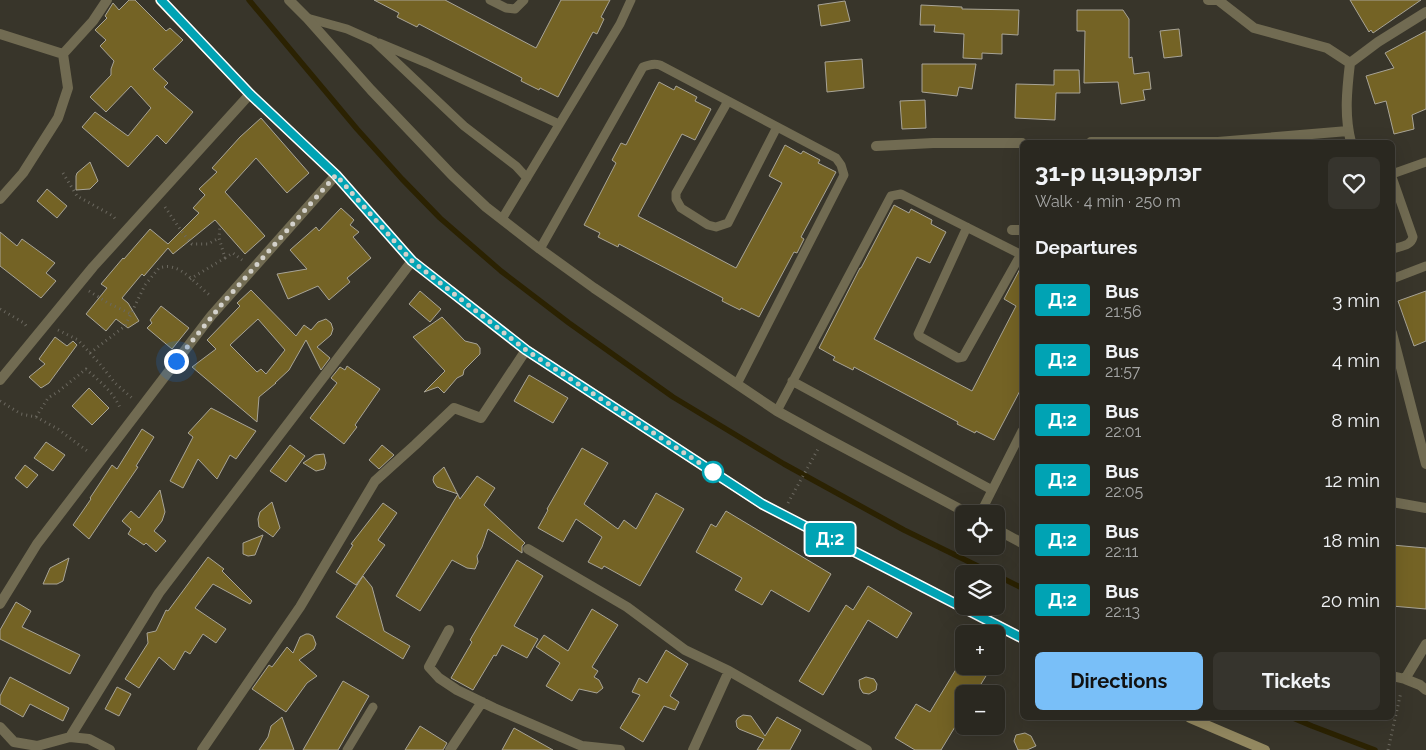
<!DOCTYPE html>
<meta charset="utf-8">
<style>
body{margin:0;font-family:Raleway,sans-serif;background:#36342d;color:#f1f3f6;height:100vh;display:flex;flex-direction:column;font-size:19px;white-space:nowrap}
*{box-sizing:border-box;margin:0}
p{font-size:16px;color:#a5a6a5}
.icon{flex:none;width:28px;height:28px;fill:none;stroke:currentColor;stroke-width:2;stroke-linecap:round;stroke-linejoin:round}
.map{position:relative;flex:1;overflow:hidden}
.side{position:absolute;left:1020px;top:140px;width:375px;height:580px;display:flex;flex-direction:column;background:#2a2820;border-radius:8px;box-shadow:0 5px 20px #0002,0 0 0 1px #46443e}
.side>*{flex:none}
.badge{padding:0 10px;border-radius:4px;font-size:18px;line-height:32px}
.buttons{position:absolute;left:955px;top:505px;display:grid;gap:10px}
.buttons a{display:grid;place-items:center;width:50px;height:50px;border-radius:8px;background:#2a2820;box-shadow:0 5px 20px #0002,0 0 0 1px #46443e;font-size:25px}
.you{position:absolute;width:25px;height:25px;margin:-12px;border:4px solid #fff;border-radius:50%;background:#1a73e8;box-shadow:0 0 0 8px #1a73e833}
.map>.badge{position:absolute;translate:-50% -50%;box-shadow:0 0 0 2px #fff}
h2{padding:0 15px;font-size:19px;line-height:45px}
.round{display:grid;place-items:center;flex:none;width:52px;height:52px;border-radius:8px;background:#36342d}
.headline{display:flex;align-items:center;justify-content:space-between;height:85px;padding:0 15px}
h1{font-size:24px;font-weight:700;line-height:38px}
.action{display:flex;gap:10px;margin-top:auto;padding:10px 15px}
.action a{flex:1;height:58px;border-radius:8px;background:#79bff8;color:#111;font-size:20px;font-weight:700;line-height:58px;text-align:center}
.action a+a{background:#36342d;color:#f1f3f6}
ul{padding:0;list-style:none}
li{display:flex;align-items:center;gap:15px;height:60px;padding:0 15px}
li div{flex:1}
li b{display:block;font-size:19px}
li em{font-style:normal}
li .badge{min-width:55px;font-weight:700;text-align:center}
.map>svg:first-child{display:block}
.lines{fill:none;stroke-linecap:round;stroke-linejoin:round}
.stream{stroke:#2b2202;stroke-width:5.5}
.building{fill:#746325;stroke:#a8a497;fill-rule:evenodd}
.path{stroke:#6b685f;stroke-width:3;stroke-dasharray:1 4;stroke-linecap:butt}
.lane{stroke:#716b52;stroke-width:9}
.street{stroke:#716b52;stroke-width:10}
.secondary{stroke:#938860;stroke-width:10}
.line-casing{stroke:#fff;stroke-width:11}
.line{stroke:#00a3b4;stroke-width:8}
.walk{stroke:#d3d1cb;stroke-width:5;stroke-dasharray:0 9}
.stop-dot{fill:#fff;stroke:#00a3b4;stroke-width:2.5}
</style>
<div class="map">
<svg width="1426" height="750" viewBox="0 0 1426 750">
<rect width="100%" height="100%" fill="#38352a"/>
<g class="lines">
<path class="stream" d="M249 0 357 129 402 179 440 218 501 271 569 323 673 397 784 464 904 530 994 574
M996 575 1022 588
M1293 718 1312 726 1375 750"/>
</g>
<path class="building" d="M129 0H135L166 31 170 28 183 40 153 69 168 83 164 87 193 112 166 144 157 135 128 167 82 127 95 112 128 136 151 108 131 86 106 112 90 97 111 75V69L114 61 100 46 106 40 95 30 107 18 105 16 113 3 119 10Z
M374 0H445L536 48 561 0H610L601 17 604 19 597 34 593 32 558 97 540 88 539 90 521 81 522 78 419 24 417 27 397 17 399 13Z
M1350 0H1421L1373 33 1371 30 1369 32Z
M845 1 850 21 821 26 818 5Z
M921 5 962 7V9L1019 10 1018 35 1002 34V54L982 53V59L963 58 964 34 934 32 935 25H920Z
M1077 10H1123L1129 19V58L1132 57 1134 74 1149 72 1151 89 1143 90 1145 100 1121 104 1118 82 1084 83 1085 31H1077Z
M1179 29 1182 56 1164 58 1160 31Z
M1426 31V109L1412 115 1414 129 1394 134 1386 101 1375 104 1366 76 1394 68 1385 53Z
M862 59 864 88 827 92 825 62Z
M922 64H976L972 89 959 87 957 96 922 92Z
M1054 70H1079L1080 93H1056L1055 120 1015 118 1016 84 1054 85Z
M659 82 674 90 676 86 697 97 695 101 711 109 695 140 682 134 638 216 736 268 782 183 769 176 785 145 801 154 803 151 820 160 818 163 836 172 801 237 804 239 797 253 794 252 759 317 741 308 740 310 722 301 723 298 619 244 618 247 598 237 600 233 584 225 616 163 612 160 621 143 626 145Z
M925 100 926 128 902 129 900 101Z
M261 118 309 173 287 193 256 158 225 192 265 236 245 254 215 220 173 254 168 248 144 276 142 274 122 298 128 303 139 321 128 328 116 319 106 331 86 314 107 288 101 284 123 258 124 259 150 229 168 244 199 213 193 208 205 195 199 189 217 172 212 168 240 137Z
M90 162 98 181 90 189 76 190V176L77 173Z
M47 189 67 206 57 218 37 201Z
M894 205 909 213 911 209 932 220 931 224 946 232 930 263 917 257 874 339 972 391 1016 306 1004 299 1022 265V387L994 440 976 431 975 433 957 424 958 422 854 367 853 370 833 360 835 357 819 348 860 268H861Z
M341 208 354 220 350 225 359 232 353 237 371 258 347 278 350 282 329 300 318 286 288 299 277 274 307 269 290 250 316 227 319 231Z
M0 232 17 246 22 239 55 263 46 273 56 281 41 298 0 266Z
M251 290 296 336 304 325 311 330 318 322 326 319 331 323 333 329 331 335 317 347 330 358 321 370 306 340 289 370 275 383H276L259 397 257 422 192 367 216 349 207 340 240 306 237 303ZM258 319 285 350 266 374 261 369 257 372 230 345Z
M420 291 441 309 430 322 409 304Z
M1426 291V341L1414 346 1398 301Z
M161 306 189 328 172 349 147 328 152 323 150 320Z
M442 317 465 341 477 344 480 348V354L464 370 463 375 457 378 444 393 438 387 424 392 445 371 413 337Z
M55 337 67 346 73 341 77 345 49 383 41 388 29 377 45 364 39 359Z
M347 366 380 389 355 425 357 427 344 444 310 418 337 383 331 378 340 367 345 370Z
M529 375 568 398 553 423 514 401Z
M89 388 109 408 92 425 72 406Z
M211 408 256 431 236 459 230 455 217 479 198 459 183 488 170 481 193 437 188 433Z
M142 429 154 437 136 466 138 467 89 539 73 525 91 499 90 498 112 465 117 469Z
M46 442 65 455 53 471 34 458Z
M290 445 305 456 286 482 270 471Z
M382 445 394 455 379 469 369 460Z
M582 448 608 463 584 504 618 529 624 520 636 529 656 493 684 509 640 586 604 566 602 569 588 562 602 537 576 519 563 542 538 528 548 510 547 509Z
M324 454 326 463 324 469 316 471 303 463 315 455Z
M25 465 38 475 27 488 15 478Z
M444 467 460 499 477 476 495 488 484 505 525 543 522 546V553L488 529 482 547 477 556 478 562 475 569 467 568 452 560 420 611 396 596 458 494 437 487 434 483 433 480 434 476Z
M160 490 165 512 162 521 154 531 166 541 156 552 146 543 144 545 128 534 131 529 122 521 131 511 139 518Z
M272 502 280 528 273 537 259 527 258 519 260 512Z
M383 503 397 513 378 540 385 545 356 585 336 572 353 545 351 544Z
M726 511 831 574 809 612 771 590 762 605 735 590 742 578 696 552 711 524 716 527Z
M263 535 255 555 248 556 243 554V543Z
M1392 545 1426 548V609L1392 606Z
M208 557 224 569 222 571 252 601 250 604 213 584 195 608 226 629 216 643 203 634 190 654 185 651 174 670 159 657 139 688 125 679 148 643 147 633 156 631 166 610 168 611Z
M69 558 63 581 57 584H43L50 568Z
M517 560 543 576 514 626 538 639 527 658 502 645 496 656 494 655 473 690 451 678 472 642 470 640Z
M363 576 372 587 384 631 410 646 403 659 336 617Z
M868 586 912 613 897 638 868 620 823 695 799 681 846 605 853 610Z
M16 602 31 611 22 627 80 655 70 674 0 639V630Z
M592 609 618 625 592 667 598 671 594 677 599 680 603 688 597 693 579 689 572 701 546 686 560 663 536 647 544 635 568 651Z
M306 634H309L313 636 316 644 314 649 299 660 317 676 307 683 286 712 252 689 269 665 272 667 287 647 293 653 300 637Z
M666 650 688 664 670 696 679 702 675 710 664 706 643 742 620 728 640 695 632 692 639 678 647 683Z
M958 666H992L975 694H964V712L941 750H915L895 738 916 704 930 712Z
M10 677 69 708 63 721 30 704 23 717 0 704V696Z
M866 677 874 679 877 684 876 690 869 694 863 693 860 688 859 680Z
M343 681 369 696 338 750H303Z
M117 687 131 694 119 716 105 709Z
M743 715 751 716 765 736 777 717 801 730 790 750H757L764 739 739 729 737 727 736 721 738 718Z
M282 717 294 750H259L268 737 271 726Z
M420 726 447 743 443 750H405Z
M514 728 553 750H502Z
M1025 733 1031 736 1036 746 1027 750H1018L1014 741 1016 735Z"/>
<g class="lines">
<path class="path" d="M63 173 77 196 113 216 117 221
M165 207 182 232 192 244H208L219 238
M225 258 233 253 242 260
M190 279 225 258 219 238 220 226
M89 291 108 303 131 314
M0 309 24 323 27 327
M58 330 78 340 100 364 115 383 132 398
M90 353 125 326 145 285 159 268C163 267 167 266 171 267 187 270 198 287 211 296
M0 401 21 414 36 417 58 429 90 453
M36 417 48 398 59 391 86 369C99 381 114 392 121 410
M788 503 818 449
M1388 750 1401 692"/>
<path class="lane" d="M490 0 506 8 515 9 524 0
M307 18 347 29 374 41 464 126 516 166 527 178
M379 43 427 63 559 124
M728 101 676 193V199L681 208 708 225 716 227 728 223 777 127
M1392 174 1426 162
M1392 177 1413 237C1411 246 1401 246 1392 249
M502 219 620 24 631 0
M967 227 918 334 919 336 958 358 963 357 1021 254
M540 249 643 67C649 65 653 63 660 65L836 158 841 165 844 175 737 384
M1392 279 1426 266
M792 381 992 490
M777 411 891 196 901 194 1022 255
M980 514 1022 431
M347 750 373 707"/>
<path class="street" d="M289 0 307 18 371 90 452 175 486 207 540 249 594 288 777 411 824 437 969 514
M1208 0H1218L1254 28 1327 48 1350 63C1347 89 1344 116 1351 142
M0 34 63 54 93 21 107 0
M1350 63 1378 42 1426 12
M1091 142H1218L1348 131
M876 146 933 143H1022
M0 199 23 173 58 118 68 88 63 54
M1012 230H1022
M1392 333 1426 464
M0 380 93 267 250 94
M1392 502 1426 508
M996 529 1022 543
M528 549 627 607 685 650 729 671 867 750
M0 604 37 544 211 316 336 175
M449 630 429 667 439 678 457 690 494 708 582 746 620 750
M1392 676 1405 679 1426 644
M1405 679 1420 685 1426 690
M0 727 14 742 37 746 70 737 89 739 110 750
M70 737 159 593 412 261
M202 750 300 607 375 481 415 445 454 408 481 418 526 350
M450 750 482 702
M693 750 729 671"/>
<path class="secondary" d="M160 0 250 94 336 175 412 261 526 350 762 504 1022 638
M1190 718 1265 750"/>
</g>
<g class="lines">
<defs>
<path id="line" d="M161 0 250 94 336 175 412 261 526 350 762 504 1022 638"/>
</defs>
<use href="#line" class="line-casing"/>
<use href="#line" class="line"/>
<path class="walk" d="M176 361 222 304 336 175 412 261 526 350 715 473 713 472"/>
</g>
<circle class="stop-dot" cx="713" cy="472" r="10"/>
</svg>
<div class="buttons">
<a><svg class="icon" aria-label="locate" viewBox="0 0 24 24"><circle cx="12" cy="12" r="6"/><path d="M12 2v4M12 18v4M2 12h4M18 12h4"/></svg></a>
<a><svg class="icon" aria-label="layers" viewBox="0 0 24 24"><path d="M12 4l9 5-9 5-9-5zM3 14l9 5 9-5"/></svg></a>
<a>+</a>
<a>−</a>
</div>
<div class="you" style="left:176px;top:361px"></div>
<b class="badge" style="left:830px;top:539px;background:#00a3b4;color:#fff">Д:2</b>
<section class="side">
<div class="headline"><div><h1>31-р цэцэрлэг</h1><p>Walk · 4 min · 250 m</p></div><a class="round"><svg class="icon" aria-label="heart" viewBox="0 0 24 24"><path d="M12 20l-8-8c-3-5 5-10 8-4 3-6 11-1 8 4z"/></svg></a></div>
<h2>Departures</h2>
<ul>
<li><span class="badge" style="background:#00a3b4;color:#fff">Д:2</span><div><b>Bus</b><p>21:56</p></div><em>3 min</em></li>
<li><span class="badge" style="background:#00a3b4;color:#fff">Д:2</span><div><b>Bus</b><p>21:57</p></div><em>4 min</em></li>
<li><span class="badge" style="background:#00a3b4;color:#fff">Д:2</span><div><b>Bus</b><p>22:01</p></div><em>8 min</em></li>
<li><span class="badge" style="background:#00a3b4;color:#fff">Д:2</span><div><b>Bus</b><p>22:05</p></div><em>12 min</em></li>
<li><span class="badge" style="background:#00a3b4;color:#fff">Д:2</span><div><b>Bus</b><p>22:11</p></div><em>18 min</em></li>
<li><span class="badge" style="background:#00a3b4;color:#fff">Д:2</span><div><b>Bus</b><p>22:13</p></div><em>20 min</em></li>
</ul>
<div class="action"><a>Directions</a><a>Tickets</a></div>
</section>
</div>
